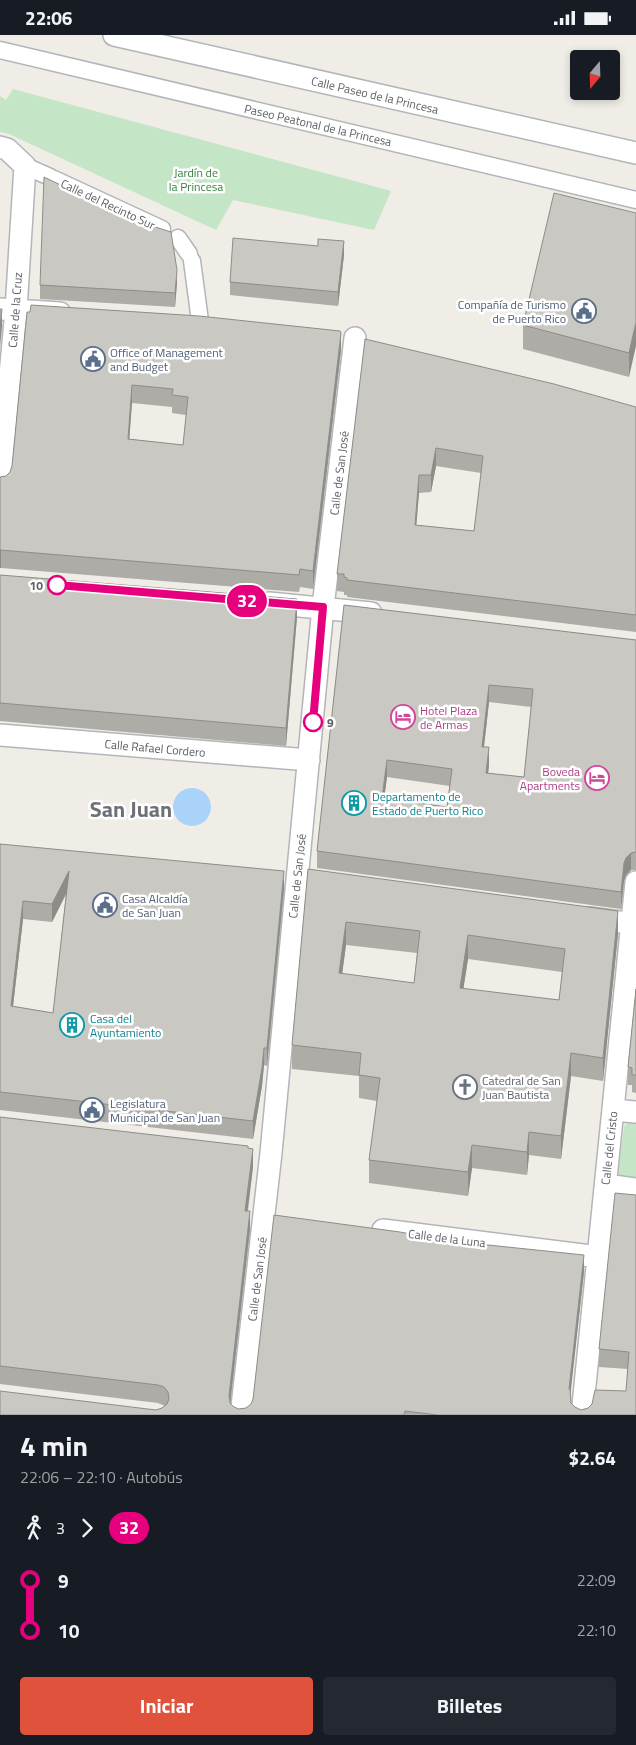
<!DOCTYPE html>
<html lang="es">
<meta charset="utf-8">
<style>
body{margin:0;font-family:"Titillium Web",sans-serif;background:#242831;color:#f1f3f6;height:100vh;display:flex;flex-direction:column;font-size:19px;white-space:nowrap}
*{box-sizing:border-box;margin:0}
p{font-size:16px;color:#9ea1a6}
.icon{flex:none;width:28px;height:28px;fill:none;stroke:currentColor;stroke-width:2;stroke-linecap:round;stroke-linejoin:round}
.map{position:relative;height:1380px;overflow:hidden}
.side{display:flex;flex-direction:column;background:#171b24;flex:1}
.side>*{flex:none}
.badge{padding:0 10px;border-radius:16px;font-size:18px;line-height:32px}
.needle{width:32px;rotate:199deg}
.buttons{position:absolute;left:570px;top:15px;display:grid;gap:10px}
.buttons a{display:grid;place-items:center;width:50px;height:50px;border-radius:5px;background:#171b24;box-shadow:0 2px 8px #0003;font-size:25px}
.map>.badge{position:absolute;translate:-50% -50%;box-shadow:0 0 0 2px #fff}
.legs{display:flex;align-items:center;gap:8px;height:55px;padding:0 20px;font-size:16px}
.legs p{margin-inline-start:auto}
.headline{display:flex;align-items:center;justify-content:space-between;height:85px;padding:0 20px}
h1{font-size:28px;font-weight:700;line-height:38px}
.primary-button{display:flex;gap:10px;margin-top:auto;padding:10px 20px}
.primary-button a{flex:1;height:58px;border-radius:5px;background:#e0523b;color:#fff;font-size:20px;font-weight:700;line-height:58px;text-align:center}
.primary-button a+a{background:#242831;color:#f1f3f6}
ul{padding:0 20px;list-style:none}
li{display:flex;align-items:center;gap:18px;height:50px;font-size:19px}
li i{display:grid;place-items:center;width:8px;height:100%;margin:0 6px;background:currentColor}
li i::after{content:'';width:12px;height:12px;margin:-6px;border:4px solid;border-radius:50%;background:#171b24}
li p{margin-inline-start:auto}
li:first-child i{background:linear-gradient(#0000 50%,currentColor 0)}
li:last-child i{background:linear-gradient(currentColor 50%,#0000 0)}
.status{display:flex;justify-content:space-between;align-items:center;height:35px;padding:0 25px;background:#171b24;direction:ltr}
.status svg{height:14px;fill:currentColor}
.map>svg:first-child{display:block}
.green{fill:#c4e5c6}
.water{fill:#aad3fa}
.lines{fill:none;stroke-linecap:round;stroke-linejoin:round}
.pedestrian-casing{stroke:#b3b5ba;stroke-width:19}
.minor-casing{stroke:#b3b5ba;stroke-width:24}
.pedestrian{stroke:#fff;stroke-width:16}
.minor{stroke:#fff;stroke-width:21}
.wall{fill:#aeaca7;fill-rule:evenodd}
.shaded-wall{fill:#8d8c88}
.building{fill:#cac8c2;stroke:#8d8c88;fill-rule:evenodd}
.line-1-casing{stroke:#fff;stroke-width:11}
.line-1{stroke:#e6007e;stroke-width:8}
.stop-1-dot{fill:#fff;stroke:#e6007e;stroke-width:2.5}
.labels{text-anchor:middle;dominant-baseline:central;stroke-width:5;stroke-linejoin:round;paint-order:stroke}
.street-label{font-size:12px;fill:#5d6065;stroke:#fff}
.park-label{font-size:12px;fill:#398040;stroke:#fff}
.service-label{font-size:12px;fill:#4e5e75;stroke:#fff;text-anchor:start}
.stop-label{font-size:12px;font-weight:bold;fill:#5d6065;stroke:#fff;text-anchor:end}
.hotel-label{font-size:12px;fill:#b23c85;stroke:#fff;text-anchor:start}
.culture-label{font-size:12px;fill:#0d838f;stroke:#fff;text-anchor:start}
.worship-label{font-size:12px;fill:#5b616d;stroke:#fff;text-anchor:start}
.town-label{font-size:22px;font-weight:bold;fill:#6e7277;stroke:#fff}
</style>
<div class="status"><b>22:06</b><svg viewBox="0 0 49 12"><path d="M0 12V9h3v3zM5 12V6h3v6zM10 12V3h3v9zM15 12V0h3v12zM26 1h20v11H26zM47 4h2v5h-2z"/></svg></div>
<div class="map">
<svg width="636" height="1380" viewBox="0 0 636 1380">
<rect width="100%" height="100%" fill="#efede6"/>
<path class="green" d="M13 54 384 154 391 156 374 195 233 165 216 195 9 99 0 97V61L6 65Z
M629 1085 636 1086V1148L620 1142 618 1138 624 1092Z"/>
<path class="water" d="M173 772a19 19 0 1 1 38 0a19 19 0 1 1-38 0Z"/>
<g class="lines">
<defs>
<path id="pedestrian" d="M0 15 636 165
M25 131 50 142
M54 144 162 194
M178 203 189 219
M192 226 200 286"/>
<path id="minor" d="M114 0 636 118
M0 112 7 114 25 131 16 275 0 448
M0 274 60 278
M269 568 371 578
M0 700 309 725
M589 883 636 889
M613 1075 636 1077
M606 1150 636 1154
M383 1195 599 1222
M241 1380 271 1118 323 572 355 303
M582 1380 636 847"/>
</defs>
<use href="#pedestrian" class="pedestrian-casing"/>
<use href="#minor" class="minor-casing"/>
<use href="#pedestrian" class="pedestrian"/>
<use href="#minor" class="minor"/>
</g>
<path class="wall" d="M636 178 629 342 523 314V290Z
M318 211 344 220 338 271 230 260V247Z
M177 248 175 272 40 264V250Z
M27 277 341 315 313 554 300 552 299 557 1 533 0 442 6 441 10 437 12 431ZM132 368 172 372V378L186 380 183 410 129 404Z
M365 304 636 372V597L347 562V560H344V557L337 556V539ZM436 431 481 438 474 496 416 490 419 458 431 457Z
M0 540 297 582 286 711 0 686Z
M344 570 636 605V835H631L626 840 624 846 621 874 317 833V816ZM489 667 531 672 524 742 488 738 489 730 484 712ZM387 742 450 751 447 772 384 763Z
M0 809 284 854 267 1031 264 1030 262 1051 253 1104 0 1075ZM66 859 53 978 13 971 23 884 52 887Z
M308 834 618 899 603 1046 571 1041 561 1124 529 1120 527 1140 472 1133 468 1161 369 1148V1125L377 1066 359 1063V1041L292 1034V1010ZM346 910 417 918 414 948 342 939ZM468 924 562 937 559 965 463 954Z
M636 954V1058L632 1057V1050H628V1032Z
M0 1082 248 1113 253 1132 248 1176 250 1194 230 1368 234 1372 239 1374 246 1373 584 1237 570 1358 571 1368 575 1372 581 1375 588 1373 626 1356 628 1334 599 1332V1314L636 1160V1380H0L156 1375 162 1373 165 1371 158 1368 0 1349Z"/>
<path class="shaded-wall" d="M344 206V220L338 271V257Z
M177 235V248L175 272V258Z
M2 274V292L0 312V294Z
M636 287V311L629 342V318Z
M341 298V315L313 554V536Z
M132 350V368L128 422V404Z
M436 413V431L431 457V440Z
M419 440V458L415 507V490Z
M0 515H1V533H0Z
M297 564V582L286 711V693Z
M489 650V667L482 729V712Z
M489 712V730L486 756V738Z
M387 725V742L382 781V763Z
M631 818V835L626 840 624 846 621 874V857L624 828 626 823Z
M69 836V853L52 887V869Z
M284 836V854L267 1031V1013Z
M23 866V884L11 989V971Z
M618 876V899L603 1046V1023Z
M346 887V910L339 962V938Z
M468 900V924L460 976V953Z
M264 1013V1030L262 1051 253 1104V1086Z
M571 1018V1041L561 1124V1101Z
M529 1097V1120L527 1140V1117Z
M472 1110V1133L468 1161V1137Z
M253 1114V1132L245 1194V1176Z
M250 1176V1194L229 1379V1361Z
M584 1220V1237L569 1372V1354Z"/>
<path class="building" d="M44 142 102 170 149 190 171 197 177 235 175 258 40 250Z
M554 158 636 178V287L629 318 523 290Z
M233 203 318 211V204L344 206 338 257 230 247Z
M31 270 199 281 340 296 341 298 313 536 300 534 299 540 0 515V442L6 441 10 437 12 431 27 277H30ZM132 350 173 354 172 360 188 362 183 410 128 404Z
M0 274H2L0 294Z
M365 304 554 349 636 372V580L347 545V543L344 542V539H337ZM436 413 483 421 474 496 415 490 419 440H431Z
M0 540 297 564 286 693 0 668Z
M344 570 636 605V817L631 818 626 823 624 828 621 857 317 816ZM489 650 533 654 524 742 486 738 489 712H482ZM387 725 452 734 447 772 382 763Z
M0 809 284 836 267 1013H264L262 1033 253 1086 0 1057ZM69 836 53 978 11 971 23 866 52 869Z
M308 834 618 876 603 1023 571 1018 561 1101 529 1097 527 1117 472 1110 468 1137 369 1125 380 1043 359 1040 361 1018 292 1010ZM346 887 420 896 414 948 339 938ZM468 900 565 914 559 965 460 953Z
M636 954V1040H632V1033L628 1032Z
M0 1082 248 1111V1113L253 1114 245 1176H250L229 1361 230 1368 234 1372 239 1374 246 1373 251 1369 253 1364 274 1180 400 1197 450 1206 584 1220 569 1354H570L571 1368 575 1372 581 1375 588 1373 592 1369 595 1355 626 1356 629 1317 599 1314 615 1158 636 1160V1380H438L405 1376 404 1380H0V1356L156 1375 162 1373 167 1369 169 1364 168 1357 164 1352 158 1350 0 1331Z"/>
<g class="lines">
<defs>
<path id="line-1" d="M57 550 323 572 313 687"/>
</defs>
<use href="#line-1" class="line-1-casing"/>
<use href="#line-1" class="line-1"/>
</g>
<defs>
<symbol id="civic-ring" viewBox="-11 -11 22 22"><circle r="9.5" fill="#fff" stroke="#5c6f8a" stroke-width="1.5"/><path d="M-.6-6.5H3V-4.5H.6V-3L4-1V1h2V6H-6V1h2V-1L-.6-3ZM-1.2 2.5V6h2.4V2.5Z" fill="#5c6f8a"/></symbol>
<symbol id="hotel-ring" viewBox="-11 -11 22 22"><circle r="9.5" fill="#fff" stroke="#d1479c" stroke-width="1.5"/><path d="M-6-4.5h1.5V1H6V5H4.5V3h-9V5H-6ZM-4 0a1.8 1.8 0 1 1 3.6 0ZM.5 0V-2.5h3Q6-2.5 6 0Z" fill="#d1479c"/></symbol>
<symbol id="building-ring" viewBox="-11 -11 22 22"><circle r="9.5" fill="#fff" stroke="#0f9aa8" stroke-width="1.5"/><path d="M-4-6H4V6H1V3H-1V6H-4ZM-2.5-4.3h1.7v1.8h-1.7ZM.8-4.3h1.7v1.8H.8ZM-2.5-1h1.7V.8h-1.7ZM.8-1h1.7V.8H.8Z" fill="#0f9aa8"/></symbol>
<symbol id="church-ring" viewBox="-11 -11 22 22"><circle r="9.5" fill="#fff" stroke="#6b7280" stroke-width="1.5"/><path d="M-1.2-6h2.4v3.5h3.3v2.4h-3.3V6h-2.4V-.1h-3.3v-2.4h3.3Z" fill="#6b7280"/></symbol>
</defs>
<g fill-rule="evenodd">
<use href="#civic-ring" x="570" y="262" width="28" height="28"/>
<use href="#civic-ring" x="79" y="310" width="28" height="28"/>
<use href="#hotel-ring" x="389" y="668" width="28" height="28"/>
<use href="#hotel-ring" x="583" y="729" width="28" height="28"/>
<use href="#building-ring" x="340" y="754" width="28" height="28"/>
<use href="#civic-ring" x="91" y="856" width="28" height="28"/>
<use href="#building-ring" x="58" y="976" width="28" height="28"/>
<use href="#church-ring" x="451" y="1038" width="28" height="28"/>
<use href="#civic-ring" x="78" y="1061" width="28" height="28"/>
</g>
<g class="stop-1-dot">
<circle cx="57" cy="550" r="9"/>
<circle cx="313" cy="687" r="9"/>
</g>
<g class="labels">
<g class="street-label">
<text transform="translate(375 60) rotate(13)">Calle Paseo de la Princesa</text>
<text transform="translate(318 90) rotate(13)">Paseo Peatonal de la Princesa</text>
<text transform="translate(108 169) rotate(25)">Calle del Recinto Sur</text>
<text transform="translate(15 275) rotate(-86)">Calle de la Cruz</text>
<text transform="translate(339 438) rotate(-83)">Calle de San José</text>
<text transform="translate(155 713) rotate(5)">Calle Rafael Cordero</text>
<text transform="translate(297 841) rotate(-84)">Calle de San José</text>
<text transform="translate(609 1113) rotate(-84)">Calle del Cristo</text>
<text transform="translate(447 1203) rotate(7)">Calle de la Luna</text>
<text transform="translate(257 1244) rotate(-83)">Calle de San José</text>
</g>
<g class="park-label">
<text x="196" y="137">Jardín de<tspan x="196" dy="14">la Princesa</tspan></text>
</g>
<g class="service-label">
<text x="566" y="269" text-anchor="end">Compañía de Turismo<tspan x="566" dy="14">de Puerto Rico</tspan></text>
<text x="110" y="317">Office of Management<tspan x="110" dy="14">and Budget</tspan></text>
<text x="122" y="863">Casa Alcaldía<tspan x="122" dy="14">de San Juan</tspan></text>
<text x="110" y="1068">Legislatura<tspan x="110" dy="14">Municipal de San Juan</tspan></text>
</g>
<g class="stop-label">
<text x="43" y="550">10</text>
<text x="327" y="687" text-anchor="start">9</text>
</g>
<g class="hotel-label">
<text x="420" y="675">Hotel Plaza<tspan x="420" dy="14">de Armas</tspan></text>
<text x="580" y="736" text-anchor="end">Boveda<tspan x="580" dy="14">Apartments</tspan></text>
</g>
<g class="culture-label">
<text x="372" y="761">Departamento de<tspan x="372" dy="14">Estado de Puerto Rico</tspan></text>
<text x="90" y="983">Casa del<tspan x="90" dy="14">Ayuntamiento</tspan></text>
</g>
<g class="worship-label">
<text x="482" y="1045">Catedral de San<tspan x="482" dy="14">Juan Bautista</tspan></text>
</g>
<g class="town-label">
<text x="131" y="774">San Juan</text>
</g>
</g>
</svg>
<div class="buttons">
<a><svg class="needle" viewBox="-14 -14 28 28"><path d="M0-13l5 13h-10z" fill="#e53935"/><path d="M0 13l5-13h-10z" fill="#9ea1a6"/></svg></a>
</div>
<b class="badge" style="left:247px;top:566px;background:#e6007e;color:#fff">32</b>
</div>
<section class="side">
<div class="headline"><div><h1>4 min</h1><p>22:06 – 22:10 · Autobús</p></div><b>$2.64</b></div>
<div class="legs"><svg class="icon" aria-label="walk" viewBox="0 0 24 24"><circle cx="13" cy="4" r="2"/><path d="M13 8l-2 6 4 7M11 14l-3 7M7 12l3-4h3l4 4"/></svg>3<svg class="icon" aria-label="forward" viewBox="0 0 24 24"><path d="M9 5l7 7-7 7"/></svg><b class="badge" style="background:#e6007e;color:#fff">32</b></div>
<ul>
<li><i style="color:#e6007e"></i><b>9</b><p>22:09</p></li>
<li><i style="color:#e6007e"></i><b>10</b><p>22:10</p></li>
</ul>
<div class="primary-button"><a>Iniciar</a><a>Billetes</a></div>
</section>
